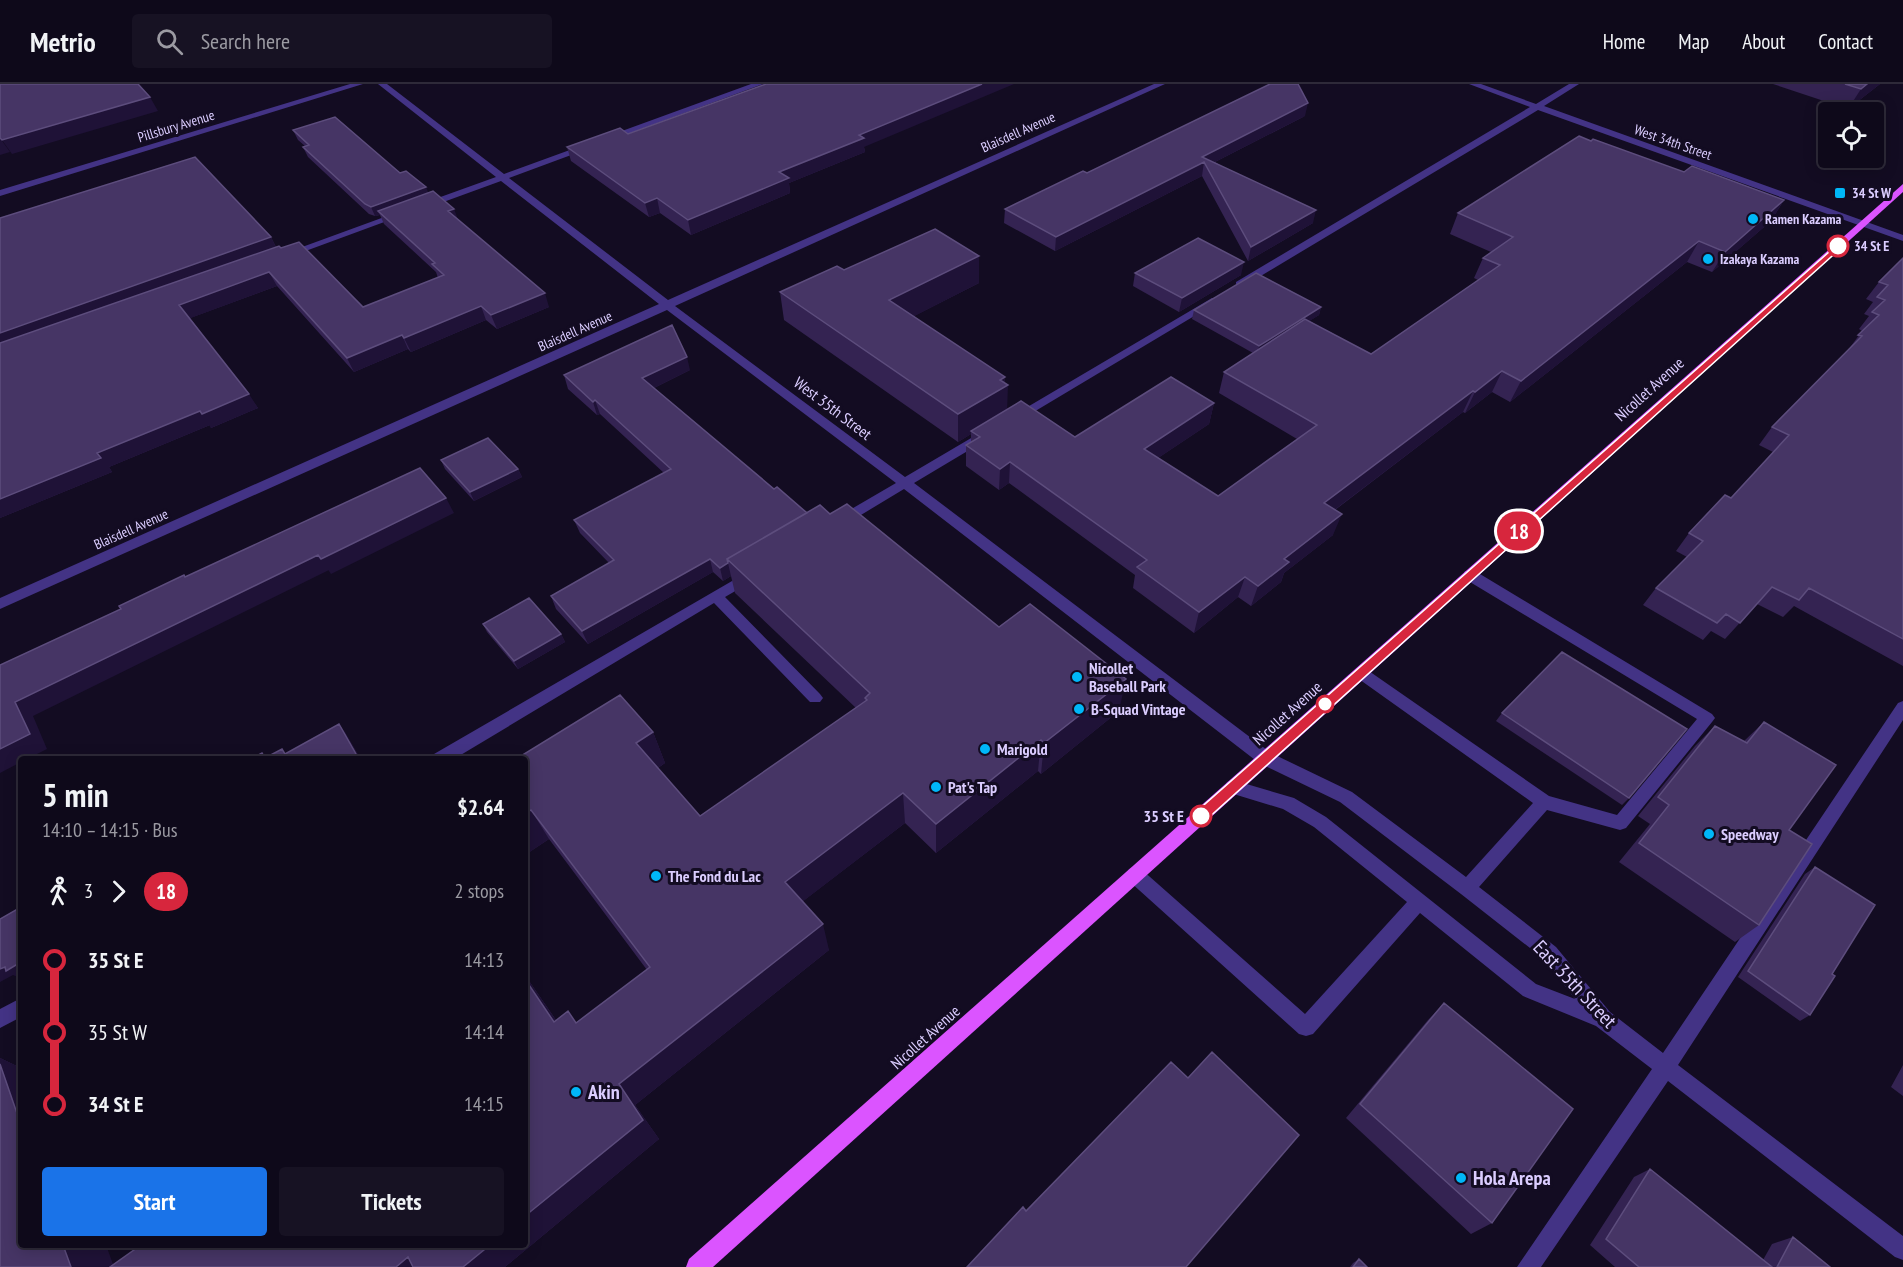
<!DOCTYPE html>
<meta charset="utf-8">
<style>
body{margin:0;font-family:"PT Sans Narrow",sans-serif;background:#171223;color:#f1f3f6;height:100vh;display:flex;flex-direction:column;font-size:22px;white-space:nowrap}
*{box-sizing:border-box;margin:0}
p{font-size:20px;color:#9b9aa2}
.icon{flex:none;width:33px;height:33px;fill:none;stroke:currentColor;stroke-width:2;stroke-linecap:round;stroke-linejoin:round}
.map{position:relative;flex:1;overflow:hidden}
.drawer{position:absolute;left:18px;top:672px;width:510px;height:492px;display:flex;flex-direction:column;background:#0e091a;border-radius:6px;box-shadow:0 3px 15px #0003,0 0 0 2px #2e2a39}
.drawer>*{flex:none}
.badge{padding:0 12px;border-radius:20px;font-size:21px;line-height:39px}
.controls{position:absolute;left:1818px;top:18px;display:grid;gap:12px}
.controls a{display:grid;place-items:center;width:66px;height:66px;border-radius:6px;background:#0e091a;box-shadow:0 3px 15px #0003,0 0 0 2px #2e2a39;font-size:30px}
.map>.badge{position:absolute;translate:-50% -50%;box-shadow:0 0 0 3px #fff}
.legs{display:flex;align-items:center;gap:9px;height:66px;padding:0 24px;font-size:20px}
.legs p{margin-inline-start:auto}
.overview{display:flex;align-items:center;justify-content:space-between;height:102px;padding:0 24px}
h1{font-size:33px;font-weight:700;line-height:45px}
.action{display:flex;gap:12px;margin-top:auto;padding:12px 24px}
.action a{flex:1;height:69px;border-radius:6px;background:#1a73e8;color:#fff;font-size:24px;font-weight:700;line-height:69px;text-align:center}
.action a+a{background:#171223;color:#f1f3f6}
ul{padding:0 24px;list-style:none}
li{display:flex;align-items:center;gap:21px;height:72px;font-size:22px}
li i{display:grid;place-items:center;width:9px;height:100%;margin:0 8px;background:currentColor}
li i::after{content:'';width:15px;height:15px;margin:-8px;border:4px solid;border-radius:50%;background:#0e091a}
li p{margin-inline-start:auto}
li:first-child i{background:linear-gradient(#0000 50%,currentColor 0)}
li:last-child i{background:linear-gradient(currentColor 50%,#0000 0)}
header{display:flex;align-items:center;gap:36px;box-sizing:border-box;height:84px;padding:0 30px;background:#0e091a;border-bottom:2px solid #2e2a39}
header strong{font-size:28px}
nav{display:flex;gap:33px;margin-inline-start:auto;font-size:21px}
.search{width:420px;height:54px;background:#171223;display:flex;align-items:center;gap:15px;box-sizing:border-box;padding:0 21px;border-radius:6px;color:#9b9aa2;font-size:22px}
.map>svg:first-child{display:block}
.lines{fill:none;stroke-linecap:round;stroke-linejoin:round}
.minor{fill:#433385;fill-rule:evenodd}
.major{fill:#db54ff;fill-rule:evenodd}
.wall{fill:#342352}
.shaded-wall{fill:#1f1237}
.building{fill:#463565;stroke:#5d4d7d;stroke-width:1.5}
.line-1{fill:#d7263d;stroke:#fff;stroke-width:1.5}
.poi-dot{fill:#00b7f8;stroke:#130c22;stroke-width:2}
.stop-1-dot{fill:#fff;stroke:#d7263d;stroke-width:3}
.labels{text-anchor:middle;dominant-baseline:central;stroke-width:6;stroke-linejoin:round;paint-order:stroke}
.far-street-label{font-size:14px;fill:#dbcdff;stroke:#130c22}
.far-poi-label{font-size:14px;font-weight:bold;fill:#dbcdff;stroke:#130c22;text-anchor:start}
.far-stop-label{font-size:14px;font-weight:bold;fill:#dbcdff;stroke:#130c22;text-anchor:start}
.street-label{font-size:16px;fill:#dbcdff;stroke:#130c22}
.poi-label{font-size:16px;font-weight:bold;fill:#dbcdff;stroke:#130c22;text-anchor:start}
.stop-label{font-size:16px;font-weight:bold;fill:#dbcdff;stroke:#130c22;text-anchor:end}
.near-street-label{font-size:20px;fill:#dbcdff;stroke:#130c22}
.near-poi-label{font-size:20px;font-weight:bold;fill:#dbcdff;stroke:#130c22;text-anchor:start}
</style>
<header>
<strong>Metrio</strong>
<div class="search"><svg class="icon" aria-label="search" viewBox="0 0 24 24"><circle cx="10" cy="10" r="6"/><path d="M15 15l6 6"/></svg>Search here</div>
<nav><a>Home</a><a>Map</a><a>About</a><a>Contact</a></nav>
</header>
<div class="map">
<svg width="1903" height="1183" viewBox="0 0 1903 1183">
<rect width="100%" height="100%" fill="#130c22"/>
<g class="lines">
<path class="minor" d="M350 0H363L0 112V106Z
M378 0H387L504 90 751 0H763L509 94 668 216 1154 0H1165L675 222 905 393 978 350H986L988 353 986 356 914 399 1271 669 1352 708 1466 793 1533 719 1356 593 1354 589 1356 585H1366L1549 712 1617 731 1697 635 1465 495 1463 491 1465 487H1475L1712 630 1715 634 1712 638 1626 744 1620 746 1547 726 1479 803 1556 863 1610 928 1663 969 1898 619 1903 617V636L1678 981 1903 1152V1176L1895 1173 1668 997 1541 1183H1517L1652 985 1596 942 1523 912 1420 829 1313 950 1306 952 1299 950 1129 797 1126 791 1129 785 1135 783 1141 785 1305 930 1407 818 1314 743 1283 725 1227 708 1225 703 1227 698 1233 696 1294 714 1326 733 1536 900 1575 915 1544 875 1461 810 1340 718 1259 679 904 405 846 440H836L834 437 836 434 896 399 667 226 0 525V514L659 220 501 97 427 124H421V120L496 93Z
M1469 0H1481L1536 20 1569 0H1579L1544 22 1903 151V157L1538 26 1244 202H1236V198L1530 23Z
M398 128 406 130 292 172 283 170Z
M1212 214 1216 215V219L1017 338 1013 339 1007 335Z
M751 486 758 491 756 495 725 513 820 610 823 614 820 618H810L714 519 454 675H432L434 670Z
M21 914V933L0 944V925Z"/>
<path class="major" d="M1903 100V108L713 1183H686L689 1175Z"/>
</g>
<path class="wall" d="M1773 0H1880L1848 25Z
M1305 32 1215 78 1313 139 1248 177 1202 92 1055 167 1004 139 1005 125 1087 89Z
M293 46 400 89 428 109 458 135 549 223 497 245 486 236 411 268 408 265 354 288 277 202 190 234 258 324 211 344 210 341 109 383 112 388 0 434V134L271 153 276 163 281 164 363 223 438 194 436 188 384 140 380 131 375 132 369 130 308 73 303 63 305 62 298 56Z
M628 50 864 63 865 68 789 99 790 109 691 151 660 129 649 133 571 77 567 63Z
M1684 88 1784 116 1771 137 1712 188 1687 178 1510 318 1492 308 1465 329 1463 328 1335 426 1333 451 1284 489 1281 498 1251 522 1238 513 1194 549 1133 504 1135 491 1009 399 999 406 966 382V361L971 358V350L958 358 784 236 780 208 844 186 979 172V199L914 232 1005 299 1007 326 1075 353 1214 319 1209 340 1158 374 1218 412 1297 355 1219 309 1224 288 1253 269 1192 235 1194 226 1321 223 1319 231 1309 237 1371 270 1478 196 1474 194 1483 174 1491 168 1450 150 1458 129Z
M1903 174V582L1794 522 1783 533 1757 520 1725 555 1711 547 1703 556 1643 521 1656 504 1687 473 1676 467 1689 449 1731 414 1773 368 1759 361 1772 343 1846 269 1862 247 1859 245 1869 232 1864 230 1873 218 1866 215 1879 198Z
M1135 189 1241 191 1179 228 1133 202Z
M690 286 654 304 774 405 807 429 830 430 999 543 1119 627 1041 690 1038 687 936 769 905 739 803 817 829 866 635 1021 659 1055 505 1183H0V974L21 984 113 1181 525 1161V891L556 936 577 938 647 886 549 755 525 771V675L653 648 665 679 658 684 700 732 856 624 735 509 731 492 723 497 713 488 588 560 556 525 551 512 609 479 580 449 574 436 664 389 600 330 597 331 568 305 564 291Z
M441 376 518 385 522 393 474 417 445 385Z
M483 540 561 550 565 558 518 585 487 548Z
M1502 629 1629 714 1622 721 1496 637Z
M1764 638 1789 746 1759 841 1735 858 1619 778 1650 740 1638 732 1695 662 1715 642 1744 657Z
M1815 783 1832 890 1810 931 1800 937 1738 893 1805 790Z
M1444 919 1492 1139 1471 1150 1346 1034 1428 936Z
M1903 981V1012L1891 1003Z
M1650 1085 1763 1176 1772 1160 1793 1153 1830 1183H1615L1590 1161 1634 1093Z
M1359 1175 1367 1183H1350L1353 1179Z"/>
<path class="shaded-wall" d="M982 0H1014L864 63 865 68 789 99 790 109 691 151 688 136 779 88 859 51Z
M1867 0H1880L1848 25 1861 5Z
M150 13 158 27 12 70 2 56Z
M1308 19 1305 32 1207 82 1204 78 1202 92 1055 167 1056 153 1202 73Z
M0 54 10 68 0 71Z
M426 103 430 113 378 127 380 131 375 132 371 123Z
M657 114 660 129 649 133 645 119Z
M1784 116 1771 137 1712 188 1725 168Z
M454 125 459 138 448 127Z
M1316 126 1313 139 1248 177 1251 163Z
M271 153 278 167 0 267V249Z
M1699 157 1687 178 1510 318 1521 297Z
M979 172V199L891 244 889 216Z
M1244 178 1241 191 1179 228 1182 214Z
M269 188 277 202 188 235 179 221Z
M545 209 549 223 497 245 491 231Z
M481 222 486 236 411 268 404 254Z
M1321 223 1319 231 1257 271 1259 262Z
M402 251 408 265 354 288 347 274Z
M687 273 690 286 646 308 642 294Z
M1502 287 1492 308 1465 329 1475 308Z
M1005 293V303L1008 301 1007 329 971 347V350L958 358V330L1000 296Z
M1473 307 1463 328 1316 440 1324 419Z
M249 310 258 324 211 344 202 330Z
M595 316 600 330 597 331 593 318Z
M1214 319 1209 340 1140 386 1144 365Z
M200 327 210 341 109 383 112 388 0 434V415L97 369Z
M1010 378 1009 399 999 406 1000 385Z
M518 385 522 393 474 417 470 408Z
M446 414 454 429 331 490 321 475Z
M1342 430 1333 451 1284 489 1281 498 1251 522 1258 502 1284 475Z
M318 471 329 486 33 632 47 665 27 675H21V678L0 689V665L15 618Z
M710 475 713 488 588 560 582 547Z
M728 479 731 492 723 497 720 484Z
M1245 493 1238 513 1194 549 1199 528Z
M561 550 565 558 518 585 514 577Z
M1126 595 1119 627 1041 690 1044 659Z
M339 640 345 648 361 675H348Z
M653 648 665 679 649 690 636 659Z
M1041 656 1038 687 936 769V740Z
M903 709 905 739 793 825 785 798Z
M531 726 549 755 525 771V730Z
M823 840 829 866 635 1021 659 1055 505 1183H463L490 1161H525V1132L619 1000Z
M21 878V891L18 893 13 891 0 898V885L5 883Z
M525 891 573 961 554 938 525 895Z
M0 974 21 984V1041L0 980Z
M63 1161H106L114 1183H71Z
M408 1173 430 1183H396Z"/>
<path class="building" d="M0 0H138L150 13 2 56 0 54Z
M766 0H982L859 51 864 54 779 88 789 94 688 136 657 114 645 119 567 63 620 44 628 50Z
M1270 0H1298L1308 19 1202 73 1316 126 1251 163 1204 78 1056 153 1005 125 1083 87 1087 89Z
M1845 0H1867L1861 5Z
M335 33 400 89 406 87 426 103 371 123 365 120 303 63 309 61 293 46Z
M1579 52 1591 57 1593 55 1684 88 1692 82 1784 116 1725 168 1699 157 1521 297 1502 287 1475 308 1473 307 1324 419 1342 430 1284 475 1289 478 1258 502 1245 493 1199 528 1137 483 1147 476 1010 378 1000 385 966 361 980 353 971 347 1021 317 1075 353 1171 293 1214 319 1144 365 1218 412 1317 341 1224 288 1305 235 1371 270 1500 181 1483 174 1513 153 1458 129Z
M195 73 271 153 0 249V134Z
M433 107 454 125 448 127 545 209 491 231 481 222 404 254 402 251 347 274 269 188 179 221 249 310 202 330 200 327 97 369 101 374 0 415V259L279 162 281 164 299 158 363 223 444 191 432 180 435 179 378 127Z
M935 145 979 172 889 216 1005 293 1000 296 1008 301 958 330 780 208 837 182 844 186Z
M1198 154 1244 178 1182 214 1135 189Z
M1903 174V555L1809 504 1799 516 1772 503 1740 539 1726 530 1717 539 1656 504 1703 457 1689 449 1725 411 1731 414 1789 351 1772 343 1862 252 1858 251 1879 231 1872 228 1885 216 1877 213 1888 201 1879 198Z
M1256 189 1321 223 1259 262 1194 226Z
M672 241 687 273 642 294 774 405 777 403 807 429 727 475 728 479 720 484 710 475 582 547 551 512 614 476 574 436 671 385 595 316 593 318 564 291Z
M488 354 518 385 470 408 441 376Z
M420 384 446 414 321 475 318 471 15 618 30 650 0 665V581L121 525 119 522 184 491 185 493Z
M847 420 999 543 1030 520 1126 595 1044 659 1041 656 936 740 903 709 785 798 823 840 619 1000 643 1036 525 1132V895L554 938 568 927 576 939 650 883 531 726 525 730V675H516L620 611 653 648 636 659 700 732 867 616 865 614 870 609 727 475 820 421 830 430Z
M529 514 561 550 514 577 483 540Z
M1562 568 1687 645 1629 714 1502 629Z
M1764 638 1836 681 1789 746 1812 760 1759 841 1639 759 1669 721 1658 713 1715 642 1747 659Z
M339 640 356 670 348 675H251L262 669 265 674 282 665 285 670Z
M1815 783 1875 821 1832 890 1835 892 1810 931 1748 887Z
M21 823V878L6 887 5 883 0 885V835Z
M1444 919 1573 1025 1492 1139 1360 1020Z
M1212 968 1299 1051 1186 1183H967L1023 1123 1026 1127 1171 978 1188 994Z
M0 980 21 1041V1161H63L71 1183H0Z
M1650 1085 1772 1183H1639L1606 1155Z
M1793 1153 1830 1183H1777Z
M141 1161H490L463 1183H413L408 1173 396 1183H110Z
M1359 1175 1367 1183H1353Z"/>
<path class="line-1" d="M1838 160 1842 162 1841 164 1206 736H1196L1195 732 1196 728Z"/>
<g class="poi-dot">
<rect x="1834" y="103" width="12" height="12" rx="3"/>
<circle cx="1753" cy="135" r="6"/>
<circle cx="1708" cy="175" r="6"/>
<circle cx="1077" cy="593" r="6"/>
<circle cx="1079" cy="625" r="6"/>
<circle cx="985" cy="665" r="6"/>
<circle cx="936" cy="703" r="6"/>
<circle cx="1709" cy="750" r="6"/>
<circle cx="656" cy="792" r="6"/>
<circle cx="576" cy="1008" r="6"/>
<circle cx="1461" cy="1094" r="6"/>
</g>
<g class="stop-1-dot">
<circle cx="1838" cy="162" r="10"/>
<circle cx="1325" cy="620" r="8"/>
<circle cx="1201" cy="732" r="10"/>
</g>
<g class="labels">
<g class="far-street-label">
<text transform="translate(176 42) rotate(-17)">Pillsbury Avenue</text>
<text transform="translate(1018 48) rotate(-24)">Blaisdell Avenue</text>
<text transform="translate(1673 58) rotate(19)">West 34th Street</text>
<text transform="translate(575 247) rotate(-24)">Blaisdell Avenue</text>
<text transform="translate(131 445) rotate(-24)">Blaisdell Avenue</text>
</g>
<g class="far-poi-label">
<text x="1852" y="109">34 St W</text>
<text x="1765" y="135">Ramen Kazama</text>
<text x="1720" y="175">Izakaya Kazama</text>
</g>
<g class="far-stop-label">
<text x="1854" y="162">34 St E</text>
</g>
<g class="street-label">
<text transform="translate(1649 305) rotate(-42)">Nicollet Avenue</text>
<text transform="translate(833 324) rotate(37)">West 35th Street</text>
<text transform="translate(1287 629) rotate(-42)">Nicollet Avenue</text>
<text transform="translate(925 953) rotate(-42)">Nicollet Avenue</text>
</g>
<g class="poi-label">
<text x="1089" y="584">Nicollet<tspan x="1089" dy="18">Baseball Park</tspan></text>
<text x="1091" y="625">B-Squad Vintage</text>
<text x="997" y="665">Marigold</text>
<text x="948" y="703">Pat's Tap</text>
<text x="1721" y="750">Speedway</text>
<text x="668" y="792">The Fond du Lac</text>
</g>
<g class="stop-label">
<text x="1184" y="732">35 St E</text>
</g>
<g class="near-street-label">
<text transform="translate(1575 900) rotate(47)">East 35th Street</text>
</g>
<g class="near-poi-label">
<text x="588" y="1008">Akin</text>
<text x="1473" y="1094">Hola Arepa</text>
</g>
</g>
</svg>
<div class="controls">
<a><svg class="icon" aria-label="locate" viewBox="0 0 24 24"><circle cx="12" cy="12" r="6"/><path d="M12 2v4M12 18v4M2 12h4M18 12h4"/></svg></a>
</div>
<b class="badge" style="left:1519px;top:447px;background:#d7263d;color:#fff">18</b>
<section class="drawer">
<div class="overview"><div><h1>5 min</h1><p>14:10 – 14:15 · Bus</p></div><b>$2.64</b></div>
<div class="legs"><svg class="icon" aria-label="walk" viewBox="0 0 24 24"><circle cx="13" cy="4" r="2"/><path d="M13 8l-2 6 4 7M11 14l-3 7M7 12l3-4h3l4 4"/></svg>3<svg class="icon" aria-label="forward" viewBox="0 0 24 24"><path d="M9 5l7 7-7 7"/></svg><b class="badge" style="background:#d7263d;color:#fff">18</b><p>2 stops</p></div>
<ul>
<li><i style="color:#d7263d"></i><b>35 St E</b><p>14:13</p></li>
<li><i style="color:#d7263d"></i><span>35 St W</span><p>14:14</p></li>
<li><i style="color:#d7263d"></i><b>34 St E</b><p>14:15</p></li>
</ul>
<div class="action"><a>Start</a><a>Tickets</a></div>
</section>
</div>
